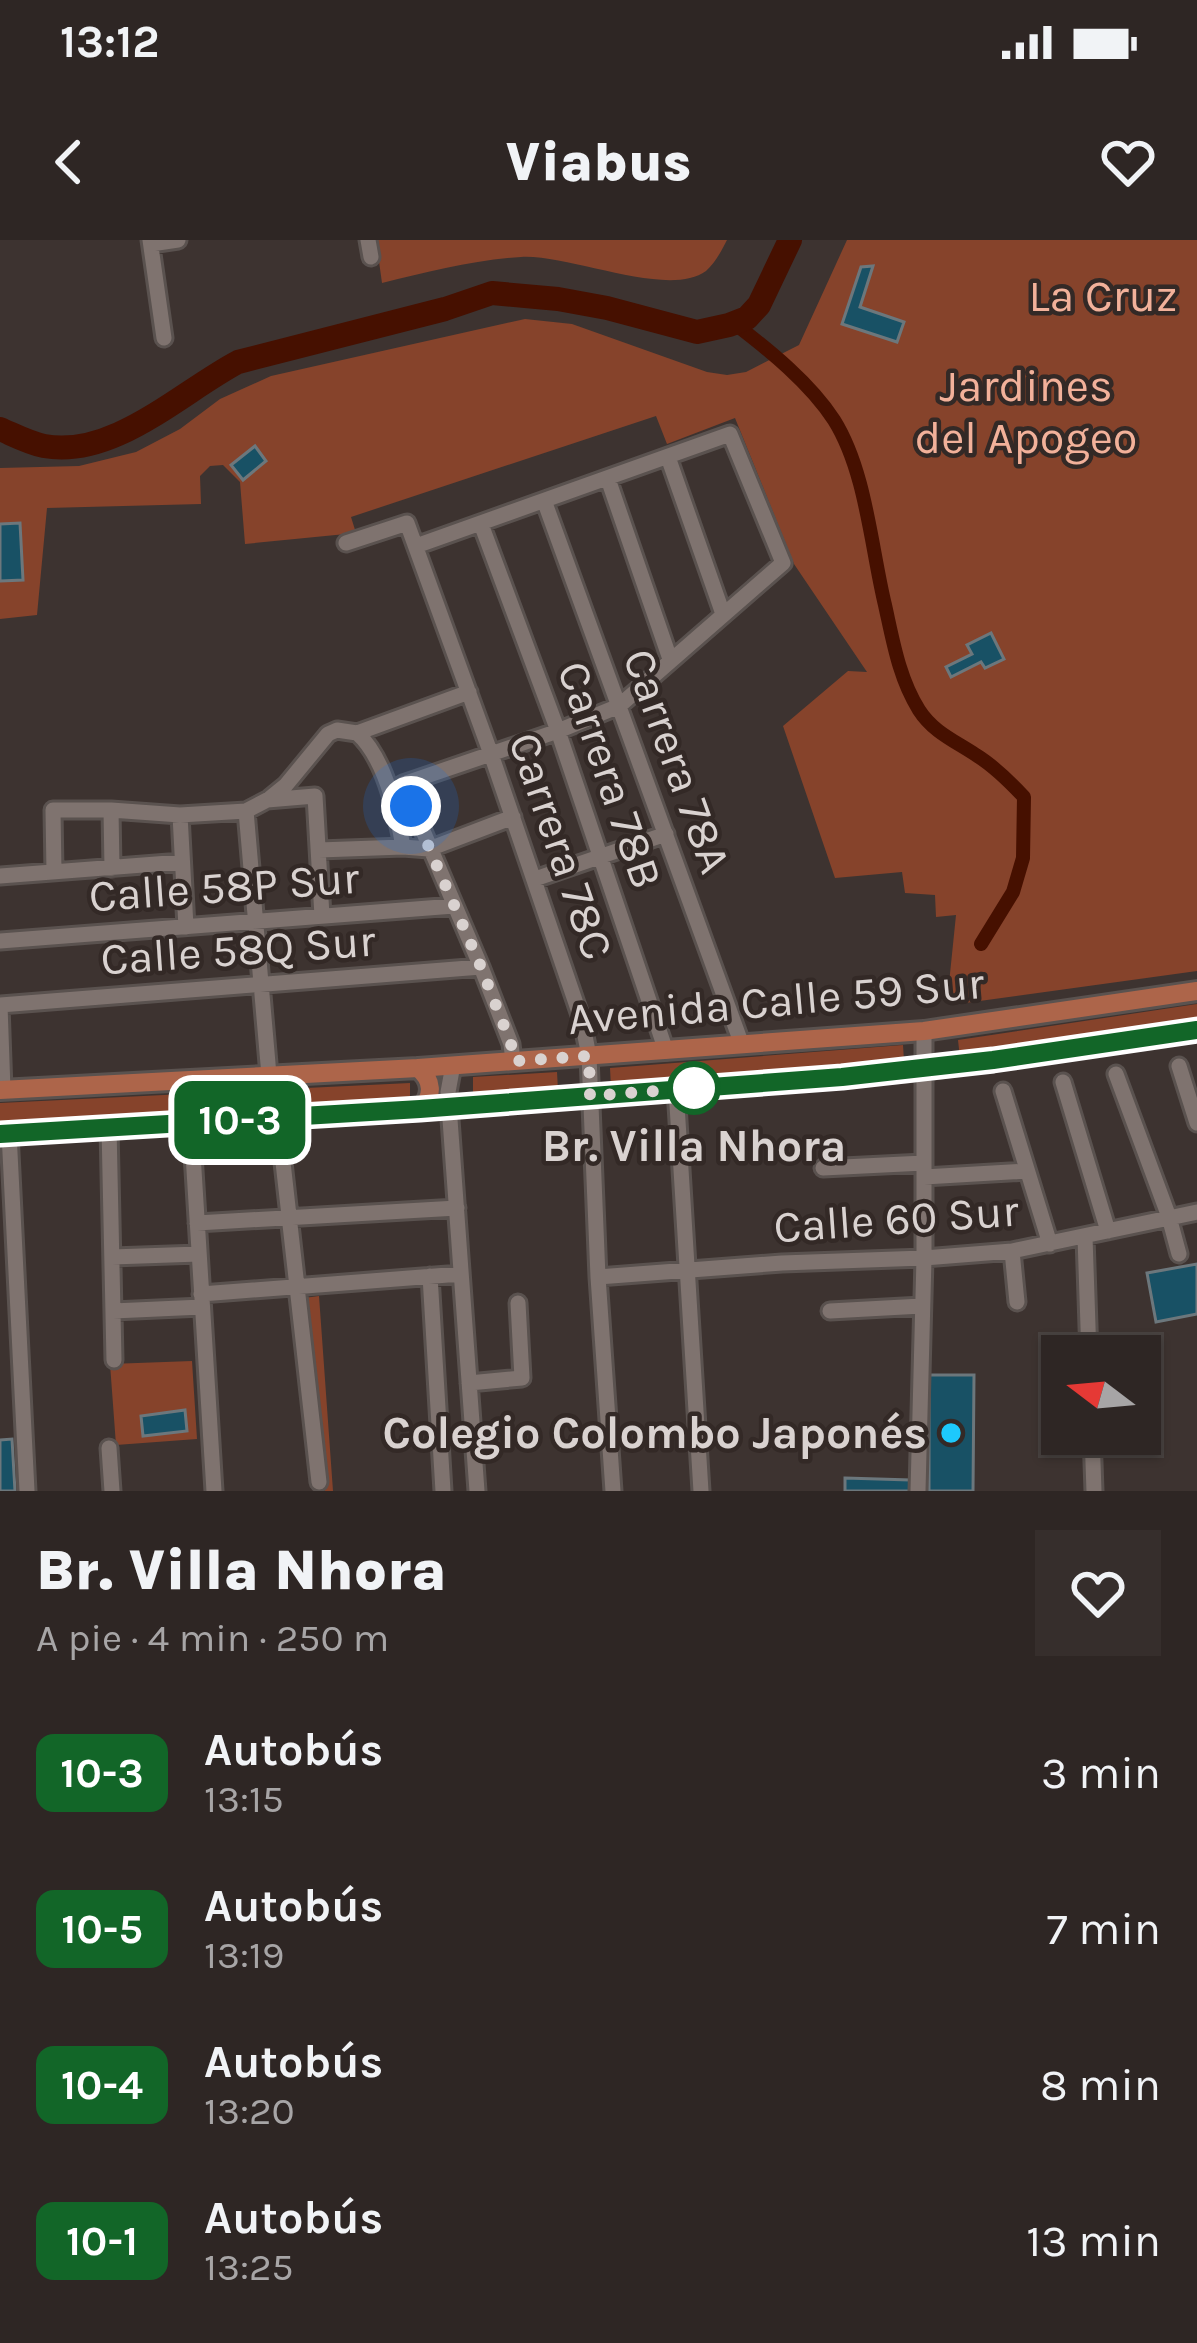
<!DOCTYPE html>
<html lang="es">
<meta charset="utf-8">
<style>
body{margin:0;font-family:Karla,sans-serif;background:#362e2c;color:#f1f3f6;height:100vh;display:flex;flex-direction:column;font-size:45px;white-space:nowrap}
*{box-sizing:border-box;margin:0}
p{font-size:39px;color:#a7a5a6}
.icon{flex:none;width:66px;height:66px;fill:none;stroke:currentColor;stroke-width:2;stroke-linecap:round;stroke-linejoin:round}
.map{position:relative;height:1251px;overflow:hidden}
.side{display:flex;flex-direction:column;background:#2e2624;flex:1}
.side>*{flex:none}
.badge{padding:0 24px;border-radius:18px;font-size:42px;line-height:78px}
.needle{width:78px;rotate:286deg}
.controls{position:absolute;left:1041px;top:1095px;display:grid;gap:24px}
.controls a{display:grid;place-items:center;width:120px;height:120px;border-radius:0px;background:#2e2624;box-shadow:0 3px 9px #0004,0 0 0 3px #494341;font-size:60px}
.you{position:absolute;width:60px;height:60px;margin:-30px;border:9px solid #fff;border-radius:50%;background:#1a73e8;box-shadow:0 0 0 18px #1a73e833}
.map>.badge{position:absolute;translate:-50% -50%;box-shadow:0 0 0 6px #fff}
.round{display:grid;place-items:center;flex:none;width:126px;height:126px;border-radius:0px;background:#362e2c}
.summary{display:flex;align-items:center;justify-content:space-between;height:204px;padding:0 36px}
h1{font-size:57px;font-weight:800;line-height:90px}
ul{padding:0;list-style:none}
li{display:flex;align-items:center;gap:36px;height:156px;padding:0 36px}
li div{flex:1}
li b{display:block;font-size:45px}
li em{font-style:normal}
li .badge{min-width:132px;font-weight:700;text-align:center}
.status{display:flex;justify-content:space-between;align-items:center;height:84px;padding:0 60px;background:#2e2624;direction:ltr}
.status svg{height:33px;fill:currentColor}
header{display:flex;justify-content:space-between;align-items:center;height:156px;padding:0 36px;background:#2e2624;font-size:54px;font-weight:800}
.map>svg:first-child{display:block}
.green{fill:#86432b}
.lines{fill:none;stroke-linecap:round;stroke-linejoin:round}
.canal{stroke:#461000;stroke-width:14}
.river{stroke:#461000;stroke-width:24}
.building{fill:#185165;stroke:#6c777c;stroke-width:3}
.minor-casing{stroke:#5a524f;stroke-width:21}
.major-casing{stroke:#5a524f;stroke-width:24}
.minor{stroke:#7f736f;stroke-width:15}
.major{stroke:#ad654a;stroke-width:18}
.line-casing{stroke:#fff;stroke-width:27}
.line{stroke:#126628;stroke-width:18}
.walk{stroke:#d9d2d0;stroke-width:12;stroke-dasharray:0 21.6}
.stop-dot{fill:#fff;stroke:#126628;stroke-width:6}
.poi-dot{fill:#1dc9fc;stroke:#332926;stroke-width:4.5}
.labels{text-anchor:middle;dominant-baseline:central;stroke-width:9;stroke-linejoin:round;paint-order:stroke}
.park-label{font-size:45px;fill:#f2b19a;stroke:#332926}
.street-label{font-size:45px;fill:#d9d2d0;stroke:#332926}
.stop-label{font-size:45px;font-weight:bold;fill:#d9d2d0;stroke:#332926}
.poi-label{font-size:45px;font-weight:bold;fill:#d9d2d0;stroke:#332926;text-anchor:end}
</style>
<div class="status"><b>13:12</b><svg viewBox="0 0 49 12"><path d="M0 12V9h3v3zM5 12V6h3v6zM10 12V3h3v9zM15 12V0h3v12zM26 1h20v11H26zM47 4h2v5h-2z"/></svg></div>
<header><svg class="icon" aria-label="back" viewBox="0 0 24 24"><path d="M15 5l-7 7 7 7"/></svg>Viabus<svg class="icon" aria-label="heart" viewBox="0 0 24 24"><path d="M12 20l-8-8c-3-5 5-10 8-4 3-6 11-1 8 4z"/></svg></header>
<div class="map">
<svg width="1197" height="1251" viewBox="0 0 1197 1251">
<rect width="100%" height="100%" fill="#3d3330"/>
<path class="green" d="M376 0H727C722 10 715 23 706 31 668 59 570 14 521 17 474 20 428 32 382 43Z
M847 0H1197V731L965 763H947L956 675 936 677 935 655 905 653 902 632 835 638 783 486 848 431 867 432 794 324 735 178 667 204 656 176 351 277 356 293 245 304 240 242 223 225 210 226 200 236 201 264 47 268 37 375 0 379V228L79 226 136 212 180 189 220 159 271 136 525 79 572 84 707 132 727 135 746 132 799 105Z
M1197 764V780L960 818 958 800Z
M903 805 904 821 611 847 610 828Z
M557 832 558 850 473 854V837Z
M410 843V859L0 884V863Z
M319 1056 333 1251H325L304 1058Z
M192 1121 197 1199 116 1205 110 1124Z"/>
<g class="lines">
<path class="canal" d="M735 84C769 110 810 143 834 180 866 231 871 307 885 365 893 401 899 438 919 470 933 492 955 501 976 515 994 526 1009 541 1024 557L1023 618 1013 652 981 704"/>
<path class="river" d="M0 189C14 195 29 203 44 206 113 219 181 152 238 122L445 69 492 53 558 59 607 68 697 92 729 85 747 78 759 65 790 0"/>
</g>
<path class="building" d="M873 26 860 67 904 82 897 102 842 84 861 27Z
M255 206 266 221 243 240 231 225Z
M20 283 23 340 0 341V284Z
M991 393 1004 419 985 428 981 422 951 437 946 427 972 414 967 405Z
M1197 1024V1074L1156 1082 1147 1033Z
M929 1135H974L973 1251H929Z
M185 1170 187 1191 143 1196 141 1176Z
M12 1199 15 1251H0V1200Z
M845 1238 910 1240V1251H845Z"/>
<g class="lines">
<defs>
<path id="minor" d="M150 0 164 98
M368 0 371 17
M151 4 178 0
M668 217 723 374
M608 239 670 419
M545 263 742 805
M481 284 558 491 666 811
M346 303 407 283 491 514 582 781 589 816 598 1037 613 1251
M416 306 730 194 783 323 619 466 558 491 403 544 481 727 511 804 513 821
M357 493C384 517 397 572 403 607
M357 493 469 452
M270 558 286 545 328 494 337 490 357 493
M111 570 112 628
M246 571 269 835
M180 575 186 687
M319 610 403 607 429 609 513 577
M54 632 53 570H111L180 575 246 571 267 560 315 556 322 676
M0 636 182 622
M535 639 666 594
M0 701 454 666
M0 765 481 727
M0 765 3 850
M453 825 448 852 477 1251
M1179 826 1197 883
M1116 834 1169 977 1179 1014
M1063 842 1108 991
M676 849 701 1251
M1003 851 1050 1004
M278 878 319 1242
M191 882 214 1251
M109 887 114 1120
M9 893 27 1251
M823 928 924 923
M924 937 1027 931
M197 983 457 968
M1085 997 1089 1116
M1012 1011 1017 1062
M112 1017 199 1014
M430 1036 443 1251
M598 1037 782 1023 924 1018 1012 1011 1197 972
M201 1054 461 1034
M113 1071 202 1067
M830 1071 922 1066
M469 1143 522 1138 518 1063
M1092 1194 1094 1251
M109 1208 112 1251
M918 1251 924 1018V791"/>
<path id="major" d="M418 828C433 840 434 856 420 870
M0 850 418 828 924 791 1197 751
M0 894 420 870 924 830 1197 790"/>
</defs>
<use href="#minor" class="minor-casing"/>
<use href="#major" class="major-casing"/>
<use href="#minor" class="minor"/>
<use href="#major" class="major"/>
</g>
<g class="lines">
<defs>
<path id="line" d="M0 894 420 869 842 837 993 820 1197 790"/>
</defs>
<use href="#line" class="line-casing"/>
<use href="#line" class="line"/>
<path class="walk" d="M411 566 481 727 511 804 514 821 589 816 590 856 694 848"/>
</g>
<circle class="stop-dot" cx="694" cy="848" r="24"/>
<circle class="poi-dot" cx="951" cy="1193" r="12"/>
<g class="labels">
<g class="park-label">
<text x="1103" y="56">La Cruz</text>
<text x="1026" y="146">Jardines<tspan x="1026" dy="52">del Apogeo</tspan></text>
</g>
<g class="street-label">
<text transform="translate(677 521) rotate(70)">Carrera 78A</text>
<text transform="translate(610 535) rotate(71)">Carrera 78B</text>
<text transform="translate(561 606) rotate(71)">Carrera 78C</text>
<text transform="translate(224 647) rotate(-4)">Calle 58P Sur</text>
<text transform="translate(238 710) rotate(-4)">Calle 58Q Sur</text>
<text transform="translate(776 761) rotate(-5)">Avenida Calle 59 Sur</text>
<text transform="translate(896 979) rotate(-4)">Calle 60 Sur</text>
</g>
<g class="stop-label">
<text x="694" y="906">Br. Villa Nhora</text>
</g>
<g class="poi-label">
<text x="927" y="1193">Colegio Colombo Japonés</text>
</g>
</g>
</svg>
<div class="controls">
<a><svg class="needle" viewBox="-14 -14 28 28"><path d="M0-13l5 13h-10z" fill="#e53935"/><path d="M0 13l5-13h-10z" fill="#a7a5a6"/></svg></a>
</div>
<div class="you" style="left:411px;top:566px"></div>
<b class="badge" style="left:240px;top:880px;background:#126628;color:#fff">10-3</b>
</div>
<section class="side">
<div class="summary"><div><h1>Br. Villa Nhora</h1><p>A pie · 4 min · 250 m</p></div><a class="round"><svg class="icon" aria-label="heart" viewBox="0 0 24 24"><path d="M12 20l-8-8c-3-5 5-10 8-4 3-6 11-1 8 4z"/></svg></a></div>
<ul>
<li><span class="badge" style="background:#126628;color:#fff">10-3</span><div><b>Autobús</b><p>13:15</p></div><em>3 min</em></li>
<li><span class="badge" style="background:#126628;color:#fff">10-5</span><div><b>Autobús</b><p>13:19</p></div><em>7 min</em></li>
<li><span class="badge" style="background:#126628;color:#fff">10-4</span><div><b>Autobús</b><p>13:20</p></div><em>8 min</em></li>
<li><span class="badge" style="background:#126628;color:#fff">10-1</span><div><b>Autobús</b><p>13:25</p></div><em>13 min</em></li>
</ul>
</section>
